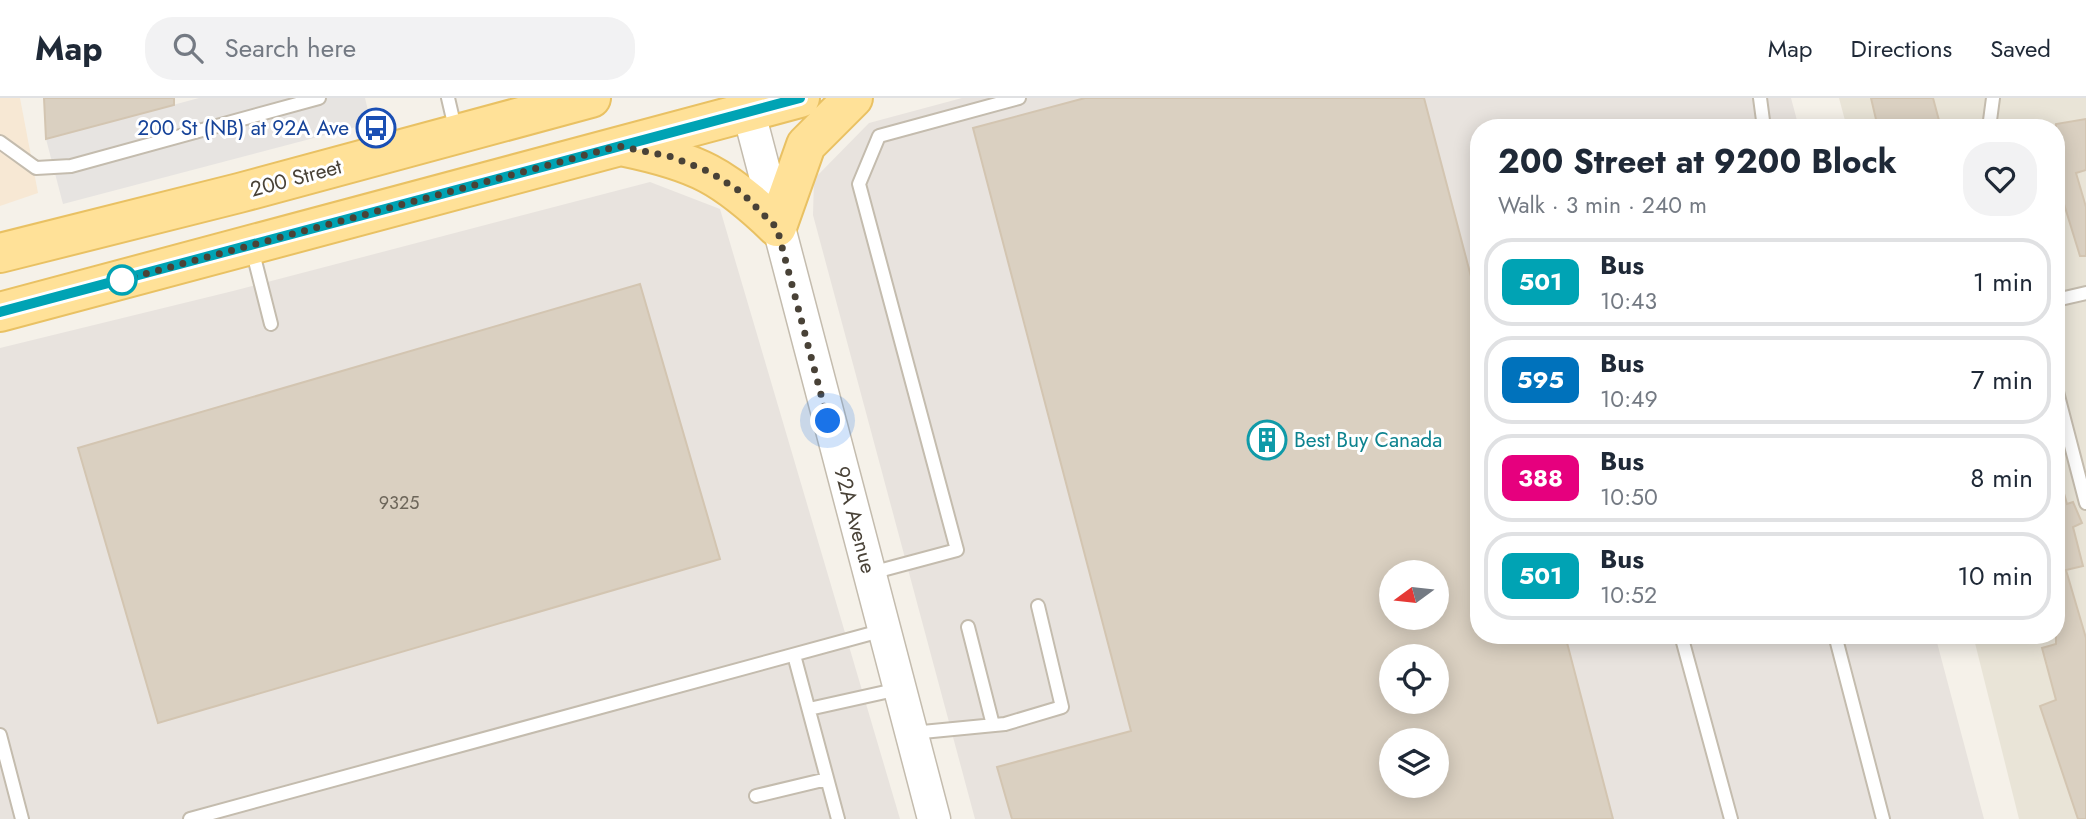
<!DOCTYPE html>
<meta charset="utf-8">
<style>
body{margin:0;font-family:Jost,sans-serif;background:#f2f2f3;color:#1f2937;height:100vh;display:flex;flex-direction:column;font-size:26px;white-space:nowrap}
*{box-sizing:border-box;margin:0}
p{font-size:23px;color:#747a83}
.icon{flex:none;width:38px;height:38px;fill:none;stroke:currentColor;stroke-width:2;stroke-linecap:round;stroke-linejoin:round}
.map{position:relative;flex:1;overflow:hidden}
.sheet{position:absolute;left:1470px;top:21px;width:595px;height:525px;display:flex;flex-direction:column;background:#fff;border-radius:28px;box-shadow:0 4px 18px #0003}
.sheet>*{flex:none}
.badge{padding:0 14px;border-radius:10px;font-size:24px;line-height:46px}
.needle{width:46px;rotate:255deg}
.buttons{position:absolute;left:1379px;top:462px;display:grid;gap:14px}
.buttons a{display:grid;place-items:center;width:70px;height:70px;border-radius:50%;background:#fff;box-shadow:0 4px 18px #0003;font-size:35px}
.you{position:absolute;width:35px;height:35px;margin:-18px;border:5px solid #fff;border-radius:50%;background:#1a73e8;box-shadow:0 0 0 10px #1a73e833}
.map>.badge{position:absolute;translate:-50% -50%;box-shadow:0 0 0 4px #fff}
.round{display:grid;place-items:center;flex:none;width:74px;height:74px;border-radius:28px;background:#f2f2f3}
.overview{display:flex;align-items:center;justify-content:space-between;height:119px;padding:0 28px}
h1{font-size:33px;font-weight:700;line-height:52px}
ul{padding:0;list-style:none}
li{display:flex;align-items:center;gap:21px;height:88px;margin:0 14px 10px;padding:0 14px;border:4px solid #e0e1e3;border-radius:28px}
li div{flex:1}
li b{display:block;font-size:26px}
li em{font-style:normal}
li .badge{min-width:77px;font-weight:700;text-align:center}
header{display:flex;align-items:center;gap:42px;box-sizing:border-box;height:98px;padding:0 35px;background:#fff;border-bottom:2px solid #e0e1e3}
header strong{font-size:33px}
nav{display:flex;gap:38px;margin-inline-start:auto;font-size:24px}
.search{width:490px;height:63px;background:#f2f2f3;display:flex;align-items:center;gap:18px;box-sizing:border-box;padding:0 24px;border-radius:28px;color:#747a83;font-size:26px}
.map>svg:first-child{display:block}
.residential{fill:#e9e4d7}
.commercial{fill:#f7e8d4}
.industrial{fill:#e8e3de;fill-rule:evenodd}
.parking{fill:#e7e4e1}
.building{fill:#dad0c1;stroke:#d3c5b1;stroke-width:2;fill-rule:evenodd}
.lines{fill:none;stroke-linecap:round;stroke-linejoin:round}
.service-casing{stroke:#c4bcae;stroke-width:16}
.tertiary-casing{stroke:#c4bcae;stroke-width:35}
.primary-casing{stroke:#e9c163;stroke-width:42}
.service{stroke:#fff;stroke-width:12}
.tertiary{stroke:#fff;stroke-width:32}
.primary{stroke:#ffe198;stroke-width:38}
.line-casing{stroke:#fff;stroke-width:16}
.line{stroke:#00a3b4;stroke-width:10}
.walk{stroke:#494237;stroke-width:7;stroke-dasharray:0 12.6}
.stop-dot{fill:#fff;stroke:#00a3b4;stroke-width:3.5}
.labels{text-anchor:middle;dominant-baseline:central;stroke-width:6;stroke-linejoin:round;paint-order:stroke}
.number-label{font-size:18px;fill:#6d665a}
.transit-label{font-size:21px;fill:#164399;stroke:#fff;text-anchor:end}
.street-label{font-size:21px;fill:#494237;stroke:#fff}
.culture-label{font-size:21px;fill:#0d838f;stroke:#fff;text-anchor:start}
</style>
<header>
<strong>Map</strong>
<div class="search"><svg class="icon" aria-label="search" viewBox="0 0 24 24"><circle cx="10" cy="10" r="6"/><path d="M15 15l6 6"/></svg>Search here</div>
<nav><a>Map</a><a>Directions</a><a>Saved</a></nav>
</header>
<div class="map">
<svg width="2086" height="721" viewBox="0 0 2086 721">
<rect width="100%" height="100%" fill="#f5f1e9"/>
<path class="residential" d="M1839 0H2086V721H2019L1973 537H2056V30H1847Z"/>
<path class="commercial" d="M0 0H20L38 95 0 108Z"/>
<path class="industrial" d="M962 0H1791L1799 30H1479V537H1935L1984 721H975L813 117 814 81 869 25ZM1391 474H1437V520H1391ZM1391 558H1437V604H1391ZM1391 642H1437V688H1391Z
M650 84 720 111 900 721H0V250L233 193Z"/>
<path class="parking" d="M199 0H365L371 25 63 106 46 41Z"/>
<path class="building" d="M44 0H174V7L46 41Z
M1085 0H1424L1479 209V537H1565L1613 721H1012L997 669 1131 633 973 30ZM1391 474H1437V520H1391ZM1391 558H1437V604H1391ZM1391 642H1437V688H1391Z
M1871 0H1933L1941 30H1878Z
M2086 21V72L2076 75 2086 109V158H2080L2056 80V26Z
M640 186 720 461 158 625 78 350Z
M2063 392 2067 406 2073 404 2082 425 2073 429 2083 468 2066 472 2086 540V721H2078L2040 608 2056 602 2042 550 2056 546V393Z"/>
<g class="lines">
<defs>
<path id="service" d="M448 0 456 34
M1760 0 1764 30
M1989 30 1993 0
M0 44 36 70 71 68 319 0
M252 151 271 226
M2056 202 2086 195
M2056 290 2086 405
M871 475 957 452 859 86 879 38 1019 0
M968 529 993 627
M1681 537 1731 721
M1835 537 1883 721
M794 557 838 721
M809 611 899 591
M912 635 1005 626 1062 609 1038 508
M0 637 22 721
M756 698 827 681
M190 721 884 532"/>
<path id="tertiary" d="M745 0 934 721"/>
<path id="primary" d="M625 49C697 64 724 78 777 129L806 47 853 0
M0 155 239 95 591 0
M0 214 800 0"/>
</defs>
<use href="#service" class="service-casing"/>
<use href="#tertiary" class="tertiary-casing"/>
<use href="#primary" class="primary-casing"/>
<use href="#service" class="service"/>
<use href="#tertiary" class="tertiary"/>
<use href="#primary" class="primary"/>
</g>
<g class="lines">
<defs>
<path id="line" d="M0 214 800 0"/>
</defs>
<use href="#line" class="line-casing"/>
<use href="#line" class="line"/>
<path class="walk" d="M122 182 619 48 672 59 710 74 741 94 777 130 828 323"/>
</g>
<defs>
<symbol id="bus-ring" viewBox="-11 -11 22 22"><circle r="9.5" fill="#fff" stroke="#1a4fb4" stroke-width="1.5"/><path d="M-5-6H5V4H4V6H2V4H-2V6H-4V4H-5ZM-3.5-4V0h7V-4ZM-3.5 1.2v1.5H-2V1.2ZM2 1.2v1.5H3.5V1.2Z" fill="#1a4fb4"/></symbol>
<symbol id="building-ring" viewBox="-11 -11 22 22"><circle r="9.5" fill="#fff" stroke="#0f9aa8" stroke-width="1.5"/><path d="M-4-6H4V6H1V3H-1V6H-4ZM-2.5-4.3h1.7v1.8h-1.7ZM.8-4.3h1.7v1.8H.8ZM-2.5-1h1.7V.8h-1.7ZM.8-1h1.7V.8H.8Z" fill="#0f9aa8"/></symbol>
</defs>
<g fill-rule="evenodd">
<use href="#bus-ring" x="354" y="8" width="44" height="44"/>
<use href="#building-ring" x="1245" y="320" width="44" height="44"/>
</g>
<circle class="stop-dot" cx="122" cy="182" r="14"/>
<g class="labels">
<g class="number-label">
<text x="399" y="405">9325</text>
</g>
<g class="transit-label">
<text x="349" y="30">200 St (NB) at 92A Ave</text>
</g>
<g class="street-label">
<text transform="translate(296 80) rotate(-15)">200 Street</text>
<text transform="translate(855 422) rotate(75)">92A Avenue</text>
</g>
<g class="culture-label">
<text x="1294" y="342">Best Buy Canada</text>
</g>
</g>
</svg>
<div class="buttons">
<a><svg class="needle" viewBox="-14 -14 28 28"><path d="M0-13l5 13h-10z" fill="#e53935"/><path d="M0 13l5-13h-10z" fill="#747a83"/></svg></a>
<a><svg class="icon" aria-label="locate" viewBox="0 0 24 24"><circle cx="12" cy="12" r="6"/><path d="M12 2v4M12 18v4M2 12h4M18 12h4"/></svg></a>
<a><svg class="icon" aria-label="layers" viewBox="0 0 24 24"><path d="M12 4l9 5-9 5-9-5zM3 14l9 5 9-5"/></svg></a>
</div>
<div class="you" style="left:828px;top:323px"></div>
<section class="sheet">
<div class="overview"><div><h1>200 Street at 9200 Block</h1><p>Walk · 3 min · 240 m</p></div><a class="round"><svg class="icon" aria-label="heart" viewBox="0 0 24 24"><path d="M12 20l-8-8c-3-5 5-10 8-4 3-6 11-1 8 4z"/></svg></a></div>
<ul>
<li><span class="badge" style="background:#00a3b4;color:#fff">501</span><div><b>Bus</b><p>10:43</p></div><em>1 min</em></li>
<li><span class="badge" style="background:#0072bc;color:#fff">595</span><div><b>Bus</b><p>10:49</p></div><em>7 min</em></li>
<li><span class="badge" style="background:#e6007e;color:#fff">388</span><div><b>Bus</b><p>10:50</p></div><em>8 min</em></li>
<li><span class="badge" style="background:#00a3b4;color:#fff">501</span><div><b>Bus</b><p>10:52</p></div><em>10 min</em></li>
</ul>
</section>
</div>
